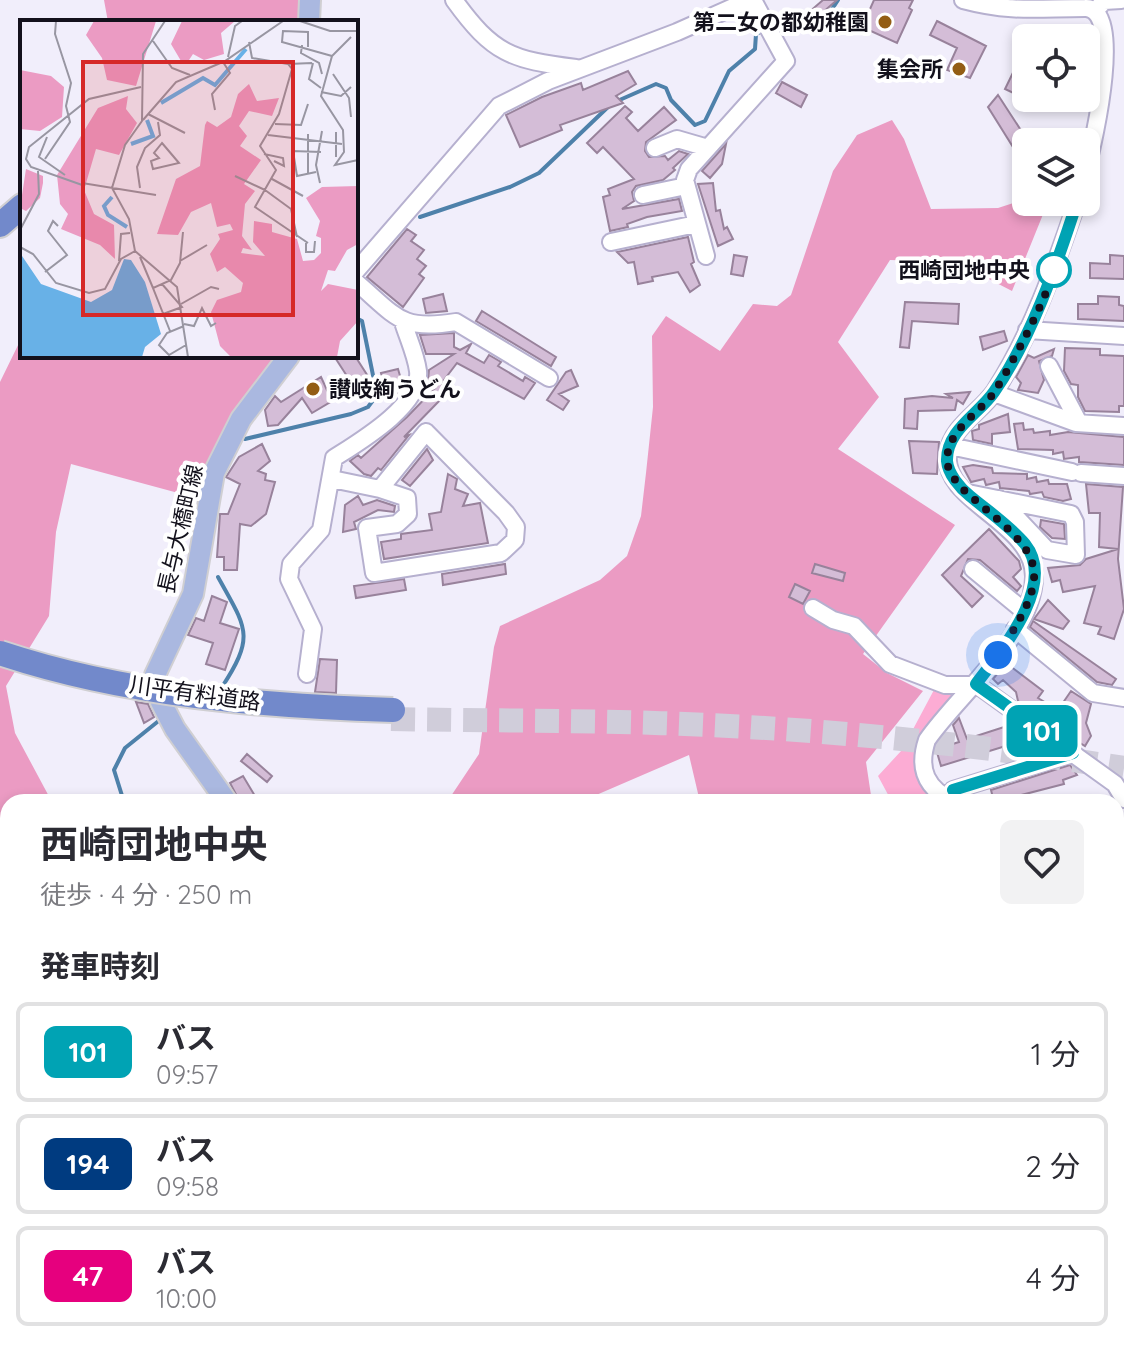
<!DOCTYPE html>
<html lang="ja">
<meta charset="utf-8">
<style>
body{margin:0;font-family:Quicksand,"Noto Sans JP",sans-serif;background:#f2f2f3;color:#2b2b33;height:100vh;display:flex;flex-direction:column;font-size:30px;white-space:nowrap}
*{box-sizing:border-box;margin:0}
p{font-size:26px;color:#7c7c81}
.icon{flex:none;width:44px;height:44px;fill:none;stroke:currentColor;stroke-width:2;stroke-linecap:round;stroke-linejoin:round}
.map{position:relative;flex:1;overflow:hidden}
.details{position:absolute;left:0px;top:794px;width:1124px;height:562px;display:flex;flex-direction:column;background:#fff;border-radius:24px 24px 0 0;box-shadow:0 4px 12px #0003}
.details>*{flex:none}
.badge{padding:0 16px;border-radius:12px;font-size:28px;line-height:52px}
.controls{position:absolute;left:1012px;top:24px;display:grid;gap:16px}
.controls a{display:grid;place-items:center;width:88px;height:88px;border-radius:12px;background:#fff;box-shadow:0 4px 12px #0003;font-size:40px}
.you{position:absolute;width:40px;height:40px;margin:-20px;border:6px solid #fff;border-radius:50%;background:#1a73e8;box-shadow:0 0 0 12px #1a73e833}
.map>.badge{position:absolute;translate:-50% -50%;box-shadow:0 0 0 4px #fff}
h2{padding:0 40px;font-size:30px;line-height:72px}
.round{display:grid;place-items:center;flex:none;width:84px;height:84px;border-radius:12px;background:#f2f2f3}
.overview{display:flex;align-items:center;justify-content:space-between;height:136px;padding:0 40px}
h1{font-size:38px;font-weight:700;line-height:60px}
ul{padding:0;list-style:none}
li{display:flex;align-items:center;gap:24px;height:100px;margin:0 16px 12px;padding:0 24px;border:4px solid #e1e1e2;border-radius:12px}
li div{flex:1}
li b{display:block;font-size:30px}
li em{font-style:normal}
li .badge{min-width:88px;font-weight:700;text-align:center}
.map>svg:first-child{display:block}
.green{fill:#fcacd4}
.forest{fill:#eb9bc3}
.water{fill:#68b1e7;stroke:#4e81aa;stroke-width:2}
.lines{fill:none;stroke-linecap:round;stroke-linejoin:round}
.stream{stroke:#4e81aa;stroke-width:4}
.building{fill:#d4bdd7;stroke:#98829b;stroke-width:2}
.highway-tunnel{stroke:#d0cdda;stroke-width:24;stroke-dasharray:24 12;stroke-linecap:butt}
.minor-casing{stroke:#b6b0cf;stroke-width:20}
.major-casing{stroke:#d0cfd2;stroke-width:24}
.highway-casing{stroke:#d0cfd2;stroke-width:28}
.minor{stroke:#fff;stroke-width:16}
.major{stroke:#aab8e0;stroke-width:20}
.highway{stroke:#7289cb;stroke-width:24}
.highway-bridge-casing{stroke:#d0cfd2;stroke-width:28;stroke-linecap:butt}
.highway-bridge{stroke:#7289cb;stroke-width:24}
.line-casing{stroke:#fff;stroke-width:18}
.line{stroke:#00a3b4;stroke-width:12}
.walk{stroke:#13111c;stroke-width:8;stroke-dasharray:0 14.4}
.poi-dot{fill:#935d14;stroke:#fff;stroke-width:3}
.stop-dot{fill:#fff;stroke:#00a3b4;stroke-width:4}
.labels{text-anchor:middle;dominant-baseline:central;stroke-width:8;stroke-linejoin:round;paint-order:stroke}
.poi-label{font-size:22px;font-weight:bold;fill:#13111c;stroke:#fff;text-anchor:end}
.stop-label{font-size:22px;font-weight:bold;fill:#13111c;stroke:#fff;text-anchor:end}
.street-label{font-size:22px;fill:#13111c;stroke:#fff}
.inset-river{fill:none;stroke:#68b1e7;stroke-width:4}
.inset-road{fill:none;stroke:#9896a2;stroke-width:2}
.view{fill:#d62828;fill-opacity:0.15;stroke:#d62828;stroke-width:4}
.inset-edge{fill:none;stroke:#13111c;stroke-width:4}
</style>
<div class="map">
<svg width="1124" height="1355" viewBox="0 0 1124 1355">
<rect width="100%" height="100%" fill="#f1eefb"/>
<path class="green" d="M935 688 961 690 916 756 941 802H892L878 776 902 750Z"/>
<path class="forest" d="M104 0H302L298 22H108Z
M892 120 904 139 931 209 998 208 1026 199V202H1048L1012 291 956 262 890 260 838 342 879 397 838 449 955 525 863 654 887 673 923 691 866 762 872 802H700L689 755 580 802H447L479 754 494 647 500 626 600 580 627 556 641 516 646 473 653 407 652 336 666 316 720 351 753 304 777 306 791 295 833 171 857 135Z
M22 337V356H278L214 476 193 497 71 464 56 532 49 616 6 686 15 733 52 802H8V964L0 960V382Z
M1116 931 1124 935V1355H696L693 1348H1116Z"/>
<path class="water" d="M0 1275 8 1278V1348H385L389 1355H0Z"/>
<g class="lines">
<path class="stream" d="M771 28C780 24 782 28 790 29 813 34 827 18 838 0
M615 102 656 84 666 88 671 100 695 125 705 121 729 71 755 49 756 34 763 31
M420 217 510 187 539 173 608 107
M245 439 351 414 368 407 377 395 362 321 356 318
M218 577C246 628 256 635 222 687
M124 802 114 770 125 748 161 719"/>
</g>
<path class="building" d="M823 0H837L814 20 808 13Z
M874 0H913L909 8 912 10 897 43 862 27Z
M937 21 986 46 970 78 947 70 957 48 930 35Z
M1026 46V83L1020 96 1005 89Z
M628 71 636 84 616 96 623 103 560 125 562 130 520 147 506 115 542 97 581 83 583 90Z
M782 82 807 95 801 107 776 93Z
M998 95 1026 138V168L988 107Z
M625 106 632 112 626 118 638 131 664 107 676 120 646 142 645 151 649 157 665 156 668 160 679 151 688 154 673 168 675 170 663 180 636 186 632 192 634 201 622 209 679 199 682 211 647 217 627 224 628 227 610 231 603 197 610 195 608 189 634 179 603 147 597 153 587 143Z
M726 144 722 164 710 178 702 171Z
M713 183 716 211 720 210 724 229 727 227 733 239 718 246 698 184Z
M407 229 416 235 411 241 424 250 417 259 426 266 419 274 424 278 403 307 367 277Z
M688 237 694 262 691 264 700 285 690 292 678 272 652 277 653 281 638 284 634 262 628 263 617 252Z
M734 255 747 257 743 276 731 274Z
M1110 255 1124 256V279L1090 278V263L1110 264Z
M443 294 447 311 426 313 423 299Z
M1098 296 1119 297V305L1124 306V321L1078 319V304H1098Z
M905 302 959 304 958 324 912 321 909 348 900 347Z
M482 311 556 357 551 366 476 321Z
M1004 331 1007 341 983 350 980 337Z
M454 333V347L460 350 471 344 466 353 484 363 489 355 501 362 498 366 523 381 525 377 535 383 524 399 457 363 441 384 449 390 442 398 404 437 409 435 381 470 378 468 371 476 364 474 350 461 358 455 361 458 407 417 438 385 432 386 428 380 429 370 454 354H426L420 335Z
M1065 348 1100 349V355L1124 356V406H1119V412L1085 411 1078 397V385L1071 384 1064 371Z
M1054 349 1052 356 1039 361 1044 380 1038 393 1018 390 1021 383 1016 377 1028 355 1034 358Z
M334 356H355L371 381 356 390Z
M398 369 403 386 396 396 388 399 381 373Z
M571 370 578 386 559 394 569 401 563 410 547 400 566 372Z
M321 377 332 401 312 413 302 398 278 425 268 426 265 410 275 396 281 402Z
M970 392 963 404 957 400 955 410 918 411 917 429 904 428 905 399 932 396 953 398 946 394Z
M1008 414 1010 432 992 434V444L973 440 972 431 979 429V425Z
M1023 423 1024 430 1033 429 1034 433 1050 431V435L1068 432 1124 437V465L1079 462V457L1064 459 1063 452 1053 454V450L1018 449 1014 424Z
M909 441 939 442 937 474 913 473Z
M262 444 270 461 258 471 266 474 265 480 275 482 266 514 251 526 240 524 237 570H224V557H217L220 514H228L240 484 226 477 239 457Z
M427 449 433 460 410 486 402 480Z
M973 465 992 468 993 473 1027 474V479L1036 477 1037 482 1048 480 1049 484H1067L1071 499 1063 501 1044 497 1042 492 1030 494 1029 491 1000 488 999 482 986 485 984 479 971 482 963 467Z
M448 474 457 479 455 489 468 494 463 506 480 503 488 543 384 559 381 542 401 539V534L432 530 429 514 441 512Z
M1086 484 1123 487 1118 559 1124 609 1114 639 1098 634 1101 627 1084 623 1095 586 1063 592 1060 580 1052 582 1048 568 1080 565 1086 559 1118 549 1099 547 1100 513H1089Z
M358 496 363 505 377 500 395 506 394 512 378 510 354 522 356 529 343 532 345 505Z
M1041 520 1064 524 1065 539 1052 538 1040 527Z
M989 529 1019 561 1021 569 1013 577 1021 586 1017 591 980 560 968 559 961 576 983 596 972 607 942 575Z
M505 564 506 574 443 585 442 574Z
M815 564 845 573 843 581 812 573Z
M404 579 406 590 356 598 354 586Z
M795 584 810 591 803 604 789 597Z
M212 596 227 602 220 623 239 629 225 670 206 664 213 643 188 635 196 618 204 621Z
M1048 600 1069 621 1063 629 1034 619Z
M1033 621 1116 679 1112 685 1097 682 1030 627Z
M320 659 337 660 336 693 315 692Z
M1006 663 1043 691 1038 698 1058 710 1071 691 1091 704 1086 723 1091 736 1085 746 1072 738 1074 734 1057 722 1055 726 1018 701 1016 692 1003 680 998 684 993 679Z
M136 702 148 704 154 717 144 723Z
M959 718 967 739 1004 727 1018 728 1026 748 1014 751 1012 744 941 766 936 749 959 742 953 725Z
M247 754 272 776 267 782 241 761Z
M1070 765 1077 775 1063 780 1064 784 994 802 991 790Z
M243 776 255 796 240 802 230 783Z"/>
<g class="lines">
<path class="highway-tunnel" d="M391 719C497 721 602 720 707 725 847 731 986 746 1124 768"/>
<defs>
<path id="minor" d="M454 0C493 54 511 60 576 68
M963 0C1012 13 1038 8 1085 8 1124 7 1095 138 1086 170
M1097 9 1104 1 1121 0
M655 148 677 139 708 148
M643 195 686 186
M611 242 696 224
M706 256 685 180 689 169 786 61 753 0
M356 271 499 106 548 81 677 32 749 0
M356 282C397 317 400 331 456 322L549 378
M1027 330 1124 336
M1049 366 1079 423
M994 393 1076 423 1124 426
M426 432 506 513 516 527 515 540 501 553 374 573 367 528 397 524 408 514 407 498 380 489Z
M950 446 1072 472
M1081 473 1124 476
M332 479 380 489
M968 493 1071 514 1075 522 1076 555 1047 550 999 499
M973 569 1024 611
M813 608 833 620 854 626 890 664 945 685H975
M1015 629 1093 693 1124 698
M307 674 313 629 289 579 291 564 321 530 334 458C359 442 422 405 418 371 416 355 408 338 403 322
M976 684 1115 784 1124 799
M953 790 1073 753
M954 802C927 789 917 770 927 740 957 696 1035 633 1034 576 1033 521 941 502 948 453 952 426 981 412 995 391 1032 333 1055 267 1077 202
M1116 918 1124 923
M0 1230 8 1232
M430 1348 433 1355
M674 1348 678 1355
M637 1355 640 1348"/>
<path id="major" d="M309 22 310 0
M227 802 175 729 161 702 155 675 193 594 214 473 241 419 289 356
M534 1348 535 1355"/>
<path id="highway" d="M0 225 22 206"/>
</defs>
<use href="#minor" class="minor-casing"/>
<use href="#major" class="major-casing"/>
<use href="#highway" class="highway-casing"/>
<use href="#minor" class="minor"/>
<use href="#major" class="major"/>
<use href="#highway" class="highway"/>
<defs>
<path id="highway-bridge" d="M0 653C126 695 261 706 393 710"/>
</defs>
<use href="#highway-bridge" class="highway-bridge-casing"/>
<use href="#highway-bridge" class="highway-bridge"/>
</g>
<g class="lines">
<defs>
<path id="line" d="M953 790 1073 753 976 684C1000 652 1058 585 1025 544 1010 526 988 511 970 496 960 488 948 474 947 461 946 430 979 414 994 392 1031 339 1057 264 1077 202"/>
</defs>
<use href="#line" class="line-casing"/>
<use href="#line" class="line"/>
<path class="walk" d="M998 655C1055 567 1044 558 969 495 960 487 947 472 947 460 948 428 980 414 995 391 1013 362 1045 302 1054 270"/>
</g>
<g class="poi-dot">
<circle cx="885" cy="22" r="8"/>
<circle cx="959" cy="69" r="8"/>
<circle cx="313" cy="389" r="8"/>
</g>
<circle class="stop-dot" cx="1054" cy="270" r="16"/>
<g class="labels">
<g class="poi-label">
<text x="869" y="22">第二女の都幼稚園</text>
<text x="943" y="69">集会所</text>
<text x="329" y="389" text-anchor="start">讃岐絢うどん</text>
</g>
<g class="stop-label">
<text x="1030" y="270">西崎団地中央</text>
</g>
<g class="street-label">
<text transform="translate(180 529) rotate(-77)">長与大橋町線</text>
<text transform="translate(195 693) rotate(8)">川平有料道路</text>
</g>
</g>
<g transform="translate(20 20)">
<rect width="338" height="338" fill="#f1eefb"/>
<path d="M74 1H136L116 66 87 60 82 38 66 15ZM162 1H215L201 13 204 34 184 40 173 34 167 43 161 41 151 24ZM0 50 31 56 44 67 42 97 20 111 0 109ZM229 64 237 81 259 78 252 96 229 91 219 106 227 116 220 126 241 140 224 164 235 171 225 184 222 216 232 230 223 228 221 233 245 236 233 222 234 201 252 204V212L277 219 283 241 294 240 301 233V218L296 216 300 201 286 178 302 167 338 166V224L327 230 315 251 308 250 301 271 308 264 338 270V301L320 321 317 337H211L200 326 191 292 197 280 221 272 223 263 205 247 197 252 190 234 200 219 198 214 213 210 210 204 197 207 191 183 171 192 158 215 137 214 156 159 180 146 185 105 187 101 197 107 211 97 218 74ZM108 76 106 89 117 103 99 135 76 129 64 170 74 194 94 205 95 239 80 225 41 209 48 194 40 184 37 155 78 88ZM6 149 23 156V163L20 178 6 191 0 188Z" fill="#eb9bc3"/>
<path d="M0 233 21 264 71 282 92 270 104 239 111 240 125 262 141 314 125 327 122 337H0Z" fill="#68b1e7"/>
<path class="inset-river" d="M141 83 183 58 195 65 226 29M111 124 133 116 127 100M92 177 84 186 88 195 107 207"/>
<path class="inset-road" d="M145 1 123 34 122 101 105 125 92 168 109 199 115 231 157 267 168 337M280 1 310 11H338M331 17 312 36 301 76 323 110 324 132 315 145 338 140M133 21 152 48 170 55M229 22 232 38 268 44 272 49 259 94 240 126 256 150 235 187 288 223M282 25 281 33 299 43 302 54M288 27V12L263 11 262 22 312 36M208 37 215 6 222 1M293 43 289 59 301 68M268 44 292 43M313 54 329 78 331 97M301 72 321 76 331 67M195 90 192 74 210 53 203 42M128 94 165 113M123 100 156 62 205 41 263 1M255 104 281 105 288 84M316 112V137M288 114V154M248 115 322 124M27 117 19 137 45 155M142 123 159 143 133 149 131 141 139 138 134 133ZM244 134 263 138 264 146 254 141M25 139 50 102 46 86 51 63 35 14 36 1M296 152 277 156 273 131 301 132M215 156 245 170M252 159 283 176M62 163 136 175M300 163 296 145 302 111M65 166 11 147 6 139 9 127 69 79 121 67M120 168 117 147 125 128 140 115 138 102M245 170 271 189 277 217M0 210 19 174 18 151M286 223V232H294L295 221M0 227 13 234 36 263 69 273 85 269 101 239 115 231M120 237 133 268M99 241 101 214 110 213M160 241 187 225M25 252 47 235 28 211 33 201 38 206M142 264 162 287 143 294M161 284 191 267 199 269M164 304 174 306 182 288 191 306 196 303M164 306 147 313 139 325 149 335 166 325M150 311 133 268 151 260 160 243 163 212"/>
<path class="view" d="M63 42H273V295H63Z"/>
<rect width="338" height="338" class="inset-edge"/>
</g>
</svg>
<div class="controls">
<a><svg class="icon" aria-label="locate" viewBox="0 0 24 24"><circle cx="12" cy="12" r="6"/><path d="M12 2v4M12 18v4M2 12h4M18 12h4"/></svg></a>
<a><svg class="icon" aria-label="layers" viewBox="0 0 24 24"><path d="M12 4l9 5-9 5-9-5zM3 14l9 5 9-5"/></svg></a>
</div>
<div class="you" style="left:998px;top:655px"></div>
<b class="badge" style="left:1042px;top:731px;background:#00a3b4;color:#fff">101</b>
<section class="details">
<div class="overview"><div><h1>西崎団地中央</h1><p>徒歩 · 4 分 · 250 m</p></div><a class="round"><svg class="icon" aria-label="heart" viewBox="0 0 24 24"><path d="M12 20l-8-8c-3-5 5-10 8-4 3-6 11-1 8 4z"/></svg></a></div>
<h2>発車時刻</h2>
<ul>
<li><span class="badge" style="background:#00a3b4;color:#fff">101</span><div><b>バス</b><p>09:57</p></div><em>1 分</em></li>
<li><span class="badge" style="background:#003b80;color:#fff">194</span><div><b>バス</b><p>09:58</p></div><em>2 分</em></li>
<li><span class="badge" style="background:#e6007e;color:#fff">47</span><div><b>バス</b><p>10:00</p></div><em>4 分</em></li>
</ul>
</section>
</div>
